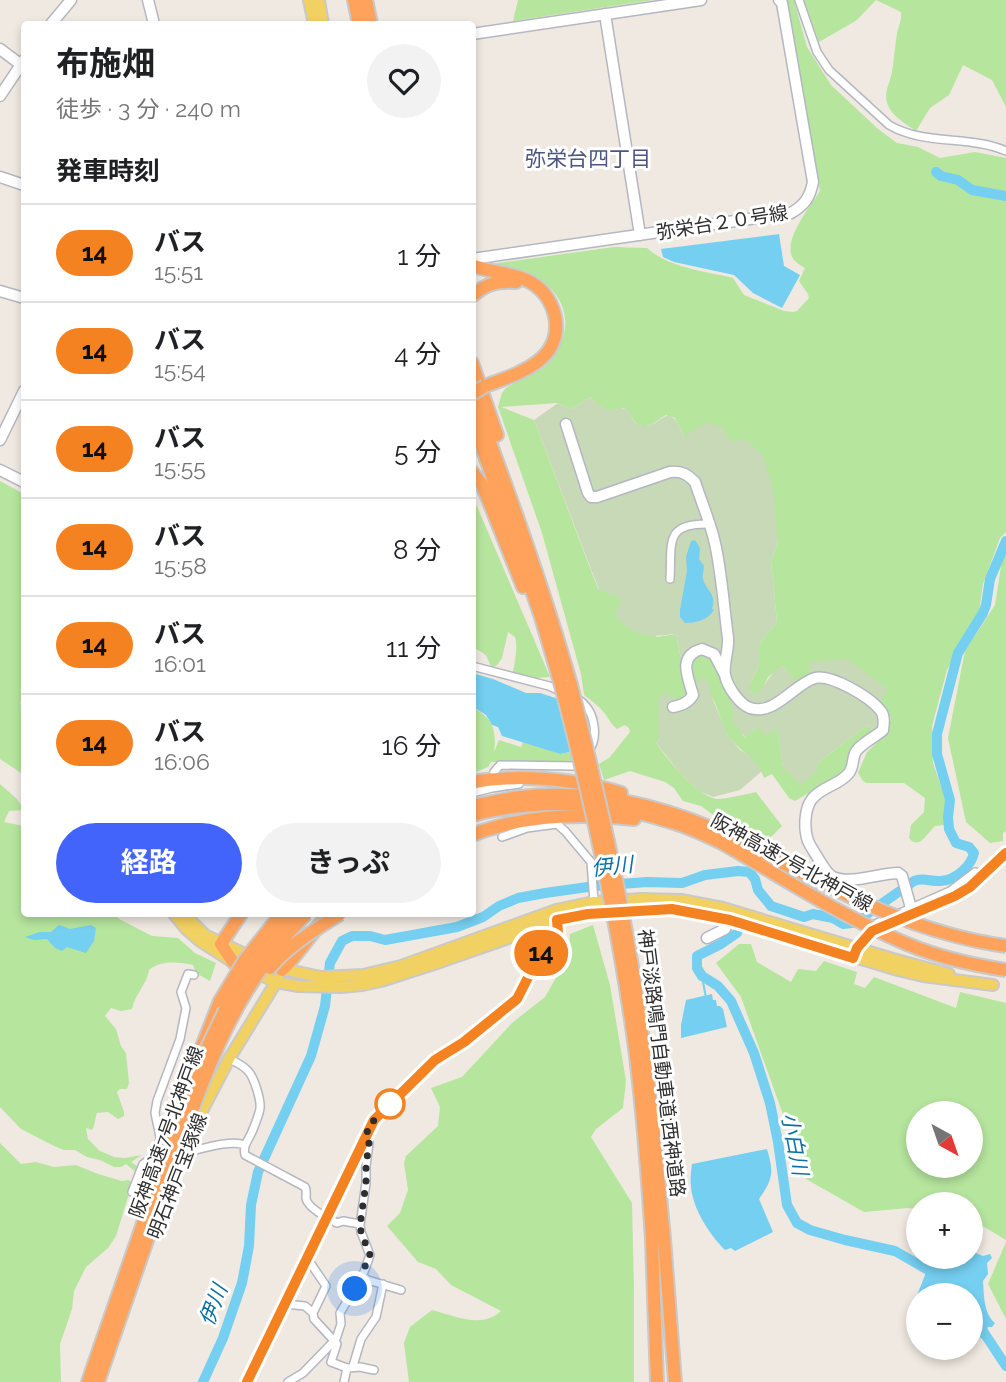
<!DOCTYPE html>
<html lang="ja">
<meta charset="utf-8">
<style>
body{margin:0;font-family:Raleway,"Noto Sans JP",sans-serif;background:#f2f2f2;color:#202124;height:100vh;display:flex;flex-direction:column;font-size:26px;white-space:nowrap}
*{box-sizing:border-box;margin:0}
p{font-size:23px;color:#757577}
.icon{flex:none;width:38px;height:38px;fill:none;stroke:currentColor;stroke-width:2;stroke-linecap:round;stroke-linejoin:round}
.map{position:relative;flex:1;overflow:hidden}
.details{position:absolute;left:21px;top:21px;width:455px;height:896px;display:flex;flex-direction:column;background:#fff;border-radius:7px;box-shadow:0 4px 10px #0003}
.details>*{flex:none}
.badge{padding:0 14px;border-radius:23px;font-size:24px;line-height:46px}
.needle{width:46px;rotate:140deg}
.fabs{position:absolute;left:906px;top:1101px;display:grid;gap:14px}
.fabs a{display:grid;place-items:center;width:77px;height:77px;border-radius:50%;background:#fff;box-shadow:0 4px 10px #0003;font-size:35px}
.you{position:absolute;width:35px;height:35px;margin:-18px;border:5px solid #fff;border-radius:50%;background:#1a73e8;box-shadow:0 0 0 10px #1a73e833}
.map>.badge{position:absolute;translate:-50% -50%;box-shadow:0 0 0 4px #fff}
h2{padding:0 35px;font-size:26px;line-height:63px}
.round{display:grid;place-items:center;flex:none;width:74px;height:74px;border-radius:37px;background:#f2f2f2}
.summary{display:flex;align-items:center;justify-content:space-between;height:119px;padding:0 35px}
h1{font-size:33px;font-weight:700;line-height:52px}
.button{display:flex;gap:14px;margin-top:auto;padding:14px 35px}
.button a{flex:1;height:80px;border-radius:42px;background:#4264fb;color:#fff;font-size:28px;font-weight:700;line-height:80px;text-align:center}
.button a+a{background:#f2f2f2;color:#202124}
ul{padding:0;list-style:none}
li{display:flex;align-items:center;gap:21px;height:98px;padding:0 35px;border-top:2px solid #e0e0e0}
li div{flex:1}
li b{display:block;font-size:26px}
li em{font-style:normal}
li .badge{min-width:77px;font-weight:700;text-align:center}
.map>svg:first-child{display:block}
.green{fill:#b6e59e;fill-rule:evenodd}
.cemetery{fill:#c8d9b8}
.water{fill:#75cff0}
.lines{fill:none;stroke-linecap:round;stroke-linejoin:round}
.stream{stroke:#75cff0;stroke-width:2}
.river{stroke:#75cff0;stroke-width:10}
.street-tunnel{stroke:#c8c4bd;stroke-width:7;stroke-dasharray:7 3.5;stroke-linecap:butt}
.street-casing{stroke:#b4b7c1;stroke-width:10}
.secondary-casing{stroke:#b4b7c1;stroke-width:13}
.primary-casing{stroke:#c9c9c9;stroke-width:14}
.highway-casing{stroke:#c9c9c9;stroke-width:16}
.street{stroke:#fff;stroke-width:7}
.secondary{stroke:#fff;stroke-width:10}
.primary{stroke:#f2d163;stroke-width:10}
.highway{stroke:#ffa35c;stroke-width:12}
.street-bridge-casing{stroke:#b4b7c1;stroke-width:10;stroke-linecap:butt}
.highway-bridge-casing{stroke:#c9c9c9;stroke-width:16;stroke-linecap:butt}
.street-bridge{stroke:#fff;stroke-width:7}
.highway-bridge{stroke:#ffa35c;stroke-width:12}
.line-casing{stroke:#fff;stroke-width:16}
.line{stroke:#f58220;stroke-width:10}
.walk{stroke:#2e2e2e;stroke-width:7;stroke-dasharray:0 12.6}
.stop-dot{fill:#fff;stroke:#f58220;stroke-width:3.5}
.labels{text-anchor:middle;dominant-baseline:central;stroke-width:6;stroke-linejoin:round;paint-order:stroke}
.street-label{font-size:19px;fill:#2e2e2e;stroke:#fff}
.neighbourhood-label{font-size:21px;fill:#4d5680;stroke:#fff}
.water-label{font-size:21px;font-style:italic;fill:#0d6fa3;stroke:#fff}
</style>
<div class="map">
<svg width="1006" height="1382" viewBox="0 0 1006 1382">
<rect width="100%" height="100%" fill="#efe9e1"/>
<path class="green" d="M518 0H653L513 21Z
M787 0H794L807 47 831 85 878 129 897 143 918 147 940 158 975 152 1006 158V532L1000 538 983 584 979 611 947 670 932 726 933 763 946 801 944 825 935 826C927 833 919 851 909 838L911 825 924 812 925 798 904 783H866L863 781 858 773 867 752 886 734 891 719 880 701 811 673 796 682 783 666 768 677 762 690 754 695 750 690V683L759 665V644L777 622 771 561 778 542 730 442 722 428 684 436 675 418 666 415C657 420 645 433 635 422 630 416 631 412 624 408 607 413 602 409 590 397L571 409 558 403 501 407 534 420 598 589 622 598 657 637 676 634 688 693C682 704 669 701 659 700V739L656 743C668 760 697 796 717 799 726 799 747 794 756 792L782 826 763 845 741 835 701 806 683 801 674 788 665 782 630 771 604 780 599 764 610 757 630 732 629 728 625 725 617 729C612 725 610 721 606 715 600 707 592 701 584 695L581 674 542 533 498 407 502 393 506 388C518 381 533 375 544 367 554 360 561 345 564 334 570 306 553 285 529 273 518 268 503 266 491 264L614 247 647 248C669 268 705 271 733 278L744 295 784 311 793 312 797 311 809 298 808 294 799 281 805 268C802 266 798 264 795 261 779 244 810 207 820 191Z
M804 0H876L857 20 819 42Z
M876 0H1006V107L992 80 963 65 949 95 930 108 916 131C901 120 882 111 887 89 889 83 891 78 892 72 894 60 895 46 897 33 899 26 902 19 901 12Z
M0 481 24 494V701L20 702 24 715V778L21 773 0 759Z
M472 497H473L550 677 535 678 513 672C515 661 518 648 515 637L508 632 502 658 497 665 494 667 490 665C487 654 483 652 473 648Z
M1006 553V831L1003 833V841L990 843 966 822 948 738 965 651 995 605 1002 560Z
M698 654 707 656 715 664 733 704 734 717 744 737 758 727H777L783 767 818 763 867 725 874 732C866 737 855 742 851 751 846 759 849 764 842 773L795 801 789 798 772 774 764 778C758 760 741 752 729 737 721 725 719 709 712 697 708 691 699 688 694 684L688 661Z
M472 707C493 718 497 730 494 752L499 740 521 747 523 742 560 754 570 752 574 762H491L488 767 473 773Z
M0 784 17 799 24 810 9 811 4 822 24 826V914H112L121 920 152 936 178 938 195 953 216 963 210 981 196 973 193 965C179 962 161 960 149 970 147 984 135 994 132 1009L121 1011 111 1008 105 1016 116 1029 121 1046 126 1053 129 1083 127 1089H120L117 1092 124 1112V1116L118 1119 108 1112 97 1113C95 1118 95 1126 92 1130L86 1128 88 1139 100 1151 114 1157 125 1158 142 1155 131 1162 140 1168 137 1173 126 1164 121 1167H114L100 1160 87 1157 75 1150H64L54 1146 21 1129 0 1107Z
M593 925 610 985 626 1081 623 1108 596 1129 591 1137 632 1203 634 1292V1382H409L404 1343 410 1327 432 1310C455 1316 482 1329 501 1311L451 1285 436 1269 418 1262 387 1226 400 1213 408 1190 404 1163 406 1156 438 1126 440 1107 431 1088 462 1077 512 1023 545 997 569 955 570 934Z
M739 944H751L757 962 791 982 798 969 816 971 824 961 857 972 854 984 865 988 874 977 956 1008 960 992 1006 1003V1240L971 1219V1204H919V1209L908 1208 864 1212 806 1179 741 997 716 963ZM919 1113H971V1166H919Z
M0 1143 21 1164 36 1162 54 1167 76 1165 98 1174 122 1181 129 1180 132 1184 116 1236 108 1248 86 1267 74 1291 72 1309 60 1344 61 1382H0Z
M1006 1242V1319L988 1284Z"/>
<path class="cemetery" d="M590 397C606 412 606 411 627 408 630 412 632 420 636 423 647 432 659 419 668 415L676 420 684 436 707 422 722 428 730 441 746 440 762 454 773 488 778 542 771 561 777 622 759 644V665L750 683V690L754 695C767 688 767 673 783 666L797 682 811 673 809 667 810 662 847 659 888 689 880 701 891 720 874 732 867 725 818 763 817 771 801 785 783 767 777 728 766 736 758 727 745 737 731 720 734 717C731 698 720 658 698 654L688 661 694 684 703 676 710 685 711 695 727 734 740 750 750 756 762 771 740 790 713 797 699 791 680 773 656 743 659 739 658 700 664 693 680 701 685 698 688 693 676 634C647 637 637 638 615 616L621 598 599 590 534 420 558 403 571 409Z"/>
<path class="water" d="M779 234 784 266 800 275 782 308 753 293 734 275 674 262 663 257 661 249Z
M695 540 700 548 699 559 704 566C704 568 702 577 703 579 706 591 717 593 712 609L714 610C708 620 696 623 685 623L680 617V610L687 571 686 557 691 541Z
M472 673 493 679 526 693H540L580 706C589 721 591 732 587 748L560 754 502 736 498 727 492 725 486 715 473 707Z
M59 925 70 929 91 925 96 928 94 941 86 953 67 947 62 951 55 948 47 939 34 940 25 937 40 932H51Z
M712 994 713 1000H716L717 1006H720L723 1009 727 1027 681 1038V1025L686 1000Z
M767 1149C774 1173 773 1179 759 1199L773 1232 735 1251 731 1248 725 1250C709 1234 693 1209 691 1187 690 1179 691 1172 692 1164Z
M971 1251 983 1256 990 1254 992 1258 987 1263 988 1274 983 1281C984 1296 984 1314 995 1323L992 1327H988L983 1339 971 1332V1295H919V1311L915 1313 911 1311 932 1257 971 1256Z"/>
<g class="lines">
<path class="stream" d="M702 976 706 998"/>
<path class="river" d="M936 172 941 176 958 180 972 190 1006 196
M737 933 721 944 697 956V968L702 976 718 986 731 1001 754 1053 770 1103 778 1142 787 1205 797 1223 810 1230 845 1240 895 1251 937 1275
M971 1313 1006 1366
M203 1382 223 1338 242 1283 249 1246 251 1205 258 1172 311 1056 325 1006 330 963 342 941 352 936H370L385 940 457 927 483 917 499 906 518 898 545 893 595 886 647 882 682 883 705 875 738 871 749 872 755 879 758 890 771 906 804 917 813 914 833 918 843 924 852 923 870 912 914 881C923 877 931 882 941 881 956 880 971 866 974 853L969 847 956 843 949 829 948 817 950 800 937 754V734L958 653 983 613 986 605 990 579 1006 541"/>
<path class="street-tunnel" d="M132 1192 154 1199"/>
<defs>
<path id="street" d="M799 0 817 52 829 70 889 125C925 146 969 135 1006 151
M670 579C672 543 664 523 709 524
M472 666 549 686 562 692
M573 697C575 698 582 701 583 703 595 714 599 739 588 751
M494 772 500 765 574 766 580 760
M492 783V788L519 784
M472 793 492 788
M502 837 527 828 557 824 565 831 591 862 594 902
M868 927 950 891 975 872 976 874
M229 1059C236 1062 243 1065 248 1071 254 1077 261 1100 260 1108 260 1112 253 1130 251 1134 247 1142 243 1146 245 1155L305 1187C307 1190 306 1194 306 1198 307 1208 329 1219 337 1223L343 1221 360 1224
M183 1153C199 1150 229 1139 245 1145
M132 1192 143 1164 157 1154 159 1147 160 1137 155 1113 157 1101 180 1039 186 1008 181 992 188 974 194 975
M307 1258 326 1286 313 1313 314 1319 337 1344 331 1362 347 1368 344 1382
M361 1275 368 1280 401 1290
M285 1304 305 1306 313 1313
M353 1366 361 1339 376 1317 383 1284
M348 1368 360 1367 374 1370
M288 1382 303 1373 336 1339 341 1324 340 1313 364 1272 370 1255 361 1232 360 1225 366 1183V1166L369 1143 366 1135"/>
<path id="secondary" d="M148 0 154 24
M605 14 640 235
M51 24 71 0
M472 34 701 0
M0 49 24 67
M0 96 24 60
M0 177 24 185
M472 259 791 213C805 205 810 197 813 182L782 3 779 0
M0 291 24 298
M566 424 588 493 591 497H597L670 472C682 471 687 474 695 482 702 504 712 526 716 548 722 578 724 608 728 638 729 650 723 664 725 675 727 686 739 704 750 708 775 716 794 684 815 678 831 674 870 697 880 710 885 715 884 723 883 730 875 737 864 742 857 750 851 757 855 767 848 774 839 785 821 787 812 799 804 809 804 830 808 841 811 848 816 854 819 860 823 866 827 874 833 877 850 885 880 873 898 873L902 876 911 908
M0 440 24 391
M0 470 24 482
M673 707C682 705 688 703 693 695 688 677 677 656 702 649L714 654 724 673
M707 938 725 929 731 915"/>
<path id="primary" d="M309 0 314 24
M319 0 323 24
M174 914 186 929 200 941 230 960
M184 914 205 935 253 958
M855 952 866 936 871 931 955 896 970 887 1006 853
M278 968 321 977 363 975 401 966 556 910 594 902 642 899 681 900 723 908 893 959 949 974
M250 970 276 982 298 986 341 987 362 985 381 981 440 962 557 921 588 914 672 909 730 920 898 970 923 976 993 985
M181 1158 203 1109 229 1059 278 979
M247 1382 374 1120 435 1060 464 1042 517 999 539 956 558 933 557 916"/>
<path id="highway" d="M354 0 359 24
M366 0 371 24
M472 265C493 274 516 272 535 285 545 292 552 304 555 316 564 361 517 374 485 386
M472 296C487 283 497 281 516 282
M472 363 497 435
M472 394C508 490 543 586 571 685
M472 418 541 617 560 682
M472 472 482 484 523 587
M472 782C522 774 573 779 621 793
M472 806C488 803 504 799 520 797 594 788 666 806 734 838
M472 815C538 798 607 801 671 822 689 827 705 835 722 843
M472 835C523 815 580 813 634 819
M233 962 221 944 241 914
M282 970C300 953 312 931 329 914
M200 1052 220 1001
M664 1239 675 1382
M652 1240 657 1382
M88 1382 99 1350
M98 1382 108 1353"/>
</defs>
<use href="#street" class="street-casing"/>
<use href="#secondary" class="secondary-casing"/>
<use href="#primary" class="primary-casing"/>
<use href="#highway" class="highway-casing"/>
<use href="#street" class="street"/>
<use href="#secondary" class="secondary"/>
<use href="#primary" class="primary"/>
<use href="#highway" class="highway"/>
<defs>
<path id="street-bridge" d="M976 874 982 881"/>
<path id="highway-bridge" d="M472 394 485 386
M560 682C592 803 618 924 635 1048 643 1112 648 1176 652 1240
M571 685C593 772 614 860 629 949 646 1045 655 1142 664 1239
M734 838C821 882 907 933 1006 946
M722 843C782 877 842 917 907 944 938 957 972 965 1006 970
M270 968C289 945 315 930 340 914
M220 1001 244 961 281 914
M99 1350 176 1129 206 1050 227 1006 251 966 294 914
M108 1353C129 1293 150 1232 171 1171 204 1075 233 988 306 914"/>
</defs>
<use href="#street-bridge" class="street-bridge-casing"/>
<use href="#highway-bridge" class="highway-bridge-casing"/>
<use href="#street-bridge" class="street-bridge"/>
<use href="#highway-bridge" class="highway-bridge"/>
</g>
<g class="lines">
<defs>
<path id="line" d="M247 1382 374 1120 435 1060 464 1042 517 999 539 956 558 933 557 920 588 914 672 909 730 920 853 958 857 948 872 931 955 896 970 887 1006 853"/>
</defs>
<use href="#line" class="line-casing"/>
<use href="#line" class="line"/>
<path class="walk" d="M355 1289 370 1255 361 1232 360 1225 366 1183V1166L369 1143 366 1134 374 1120 392 1102 390 1104"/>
</g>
<circle class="stop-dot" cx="390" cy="1104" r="14"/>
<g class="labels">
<g class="street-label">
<text transform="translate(722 222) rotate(-9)">弥栄台２０号線</text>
<text transform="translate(792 862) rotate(29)">阪神高速7号北神戸線</text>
<text transform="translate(662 1063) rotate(83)">神戸淡路鳴門自動車道;西神道路</text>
<text transform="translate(166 1132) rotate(-70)">阪神高速7号北神戸線</text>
<text transform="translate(177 1176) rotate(-69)">明石神戸宝塚線</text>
</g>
<g class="neighbourhood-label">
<text x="588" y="158">弥栄台四丁目</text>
</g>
<g class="water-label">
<text transform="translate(612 866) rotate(-6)">伊川</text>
<text transform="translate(795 1144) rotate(79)">小白川</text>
<text transform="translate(213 1305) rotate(-69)">伊川</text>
</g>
</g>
</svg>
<div class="fabs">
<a><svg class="needle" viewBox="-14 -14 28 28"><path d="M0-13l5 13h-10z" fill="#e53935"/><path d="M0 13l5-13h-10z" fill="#757577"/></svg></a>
<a>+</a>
<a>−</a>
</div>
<div class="you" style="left:355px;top:1289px"></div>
<b class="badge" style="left:541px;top:953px;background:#f58220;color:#111">14</b>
<section class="details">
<div class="summary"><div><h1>布施畑</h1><p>徒歩 · 3 分 · 240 m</p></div><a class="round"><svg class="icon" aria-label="heart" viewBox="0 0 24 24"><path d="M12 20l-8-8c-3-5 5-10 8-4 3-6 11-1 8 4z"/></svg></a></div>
<h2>発車時刻</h2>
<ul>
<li><span class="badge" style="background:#f58220;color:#111">14</span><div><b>バス</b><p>15:51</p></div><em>1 分</em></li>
<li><span class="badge" style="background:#f58220;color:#111">14</span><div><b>バス</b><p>15:54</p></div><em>4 分</em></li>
<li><span class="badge" style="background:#f58220;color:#111">14</span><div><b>バス</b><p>15:55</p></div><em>5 分</em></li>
<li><span class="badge" style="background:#f58220;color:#111">14</span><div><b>バス</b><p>15:58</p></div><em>8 分</em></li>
<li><span class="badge" style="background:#f58220;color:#111">14</span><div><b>バス</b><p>16:01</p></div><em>11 分</em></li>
<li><span class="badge" style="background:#f58220;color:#111">14</span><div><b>バス</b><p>16:06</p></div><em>16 分</em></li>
</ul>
<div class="button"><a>経路</a><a>きっぷ</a></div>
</section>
</div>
